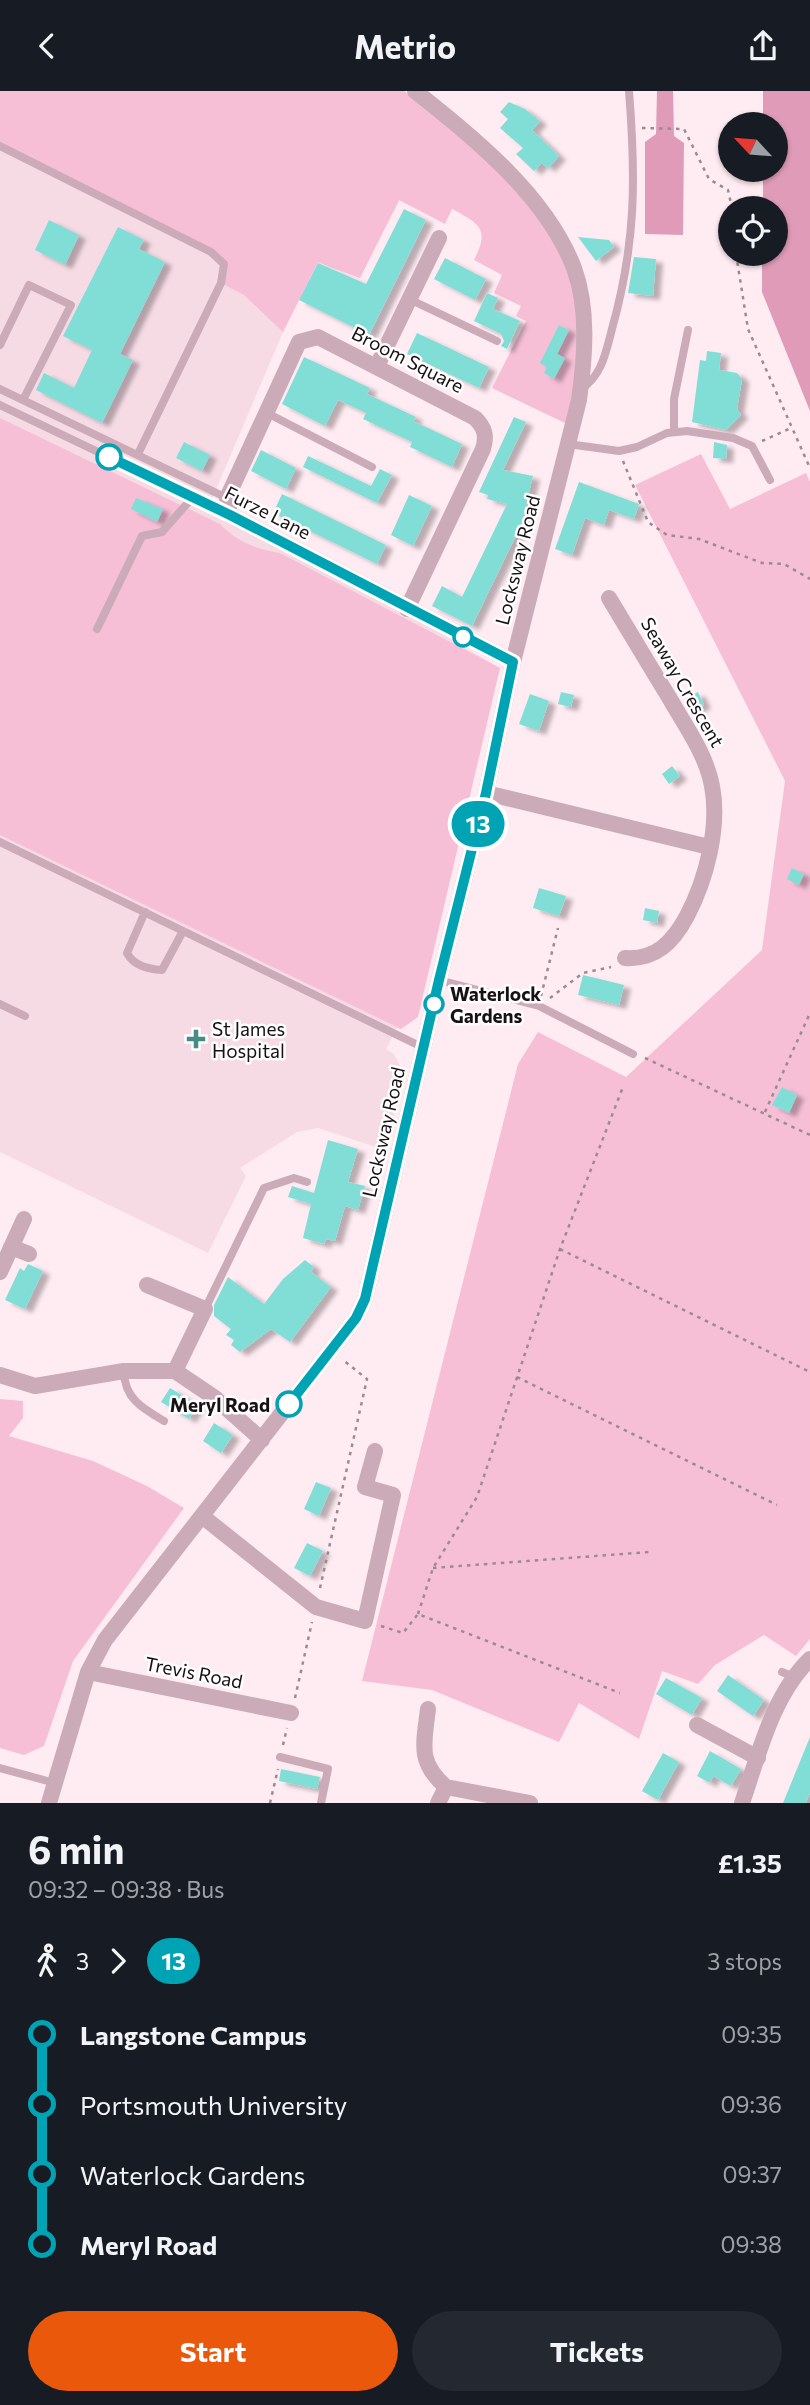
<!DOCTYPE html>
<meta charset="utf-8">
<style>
body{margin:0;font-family:Commissioner,sans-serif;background:#242831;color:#f1f3f6;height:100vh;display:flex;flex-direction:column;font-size:26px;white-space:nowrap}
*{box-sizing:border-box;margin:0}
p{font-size:23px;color:#9ea1a6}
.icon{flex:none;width:38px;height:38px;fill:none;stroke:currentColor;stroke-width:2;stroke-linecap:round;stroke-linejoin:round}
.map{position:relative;height:1712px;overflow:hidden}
.sheet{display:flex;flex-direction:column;background:#171b24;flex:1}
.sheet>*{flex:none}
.badge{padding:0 14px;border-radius:23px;font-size:24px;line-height:46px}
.needle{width:46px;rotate:296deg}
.buttons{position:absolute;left:718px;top:21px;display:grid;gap:14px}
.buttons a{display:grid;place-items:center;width:70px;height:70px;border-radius:50%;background:#171b24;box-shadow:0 2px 5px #0004;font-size:35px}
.map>.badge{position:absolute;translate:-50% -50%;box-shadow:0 0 0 4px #fff}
.legs{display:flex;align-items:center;gap:10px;height:77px;padding:0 28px;font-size:23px}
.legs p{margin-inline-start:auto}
.headline{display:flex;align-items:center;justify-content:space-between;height:119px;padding:0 28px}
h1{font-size:38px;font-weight:700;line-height:52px}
.action{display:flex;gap:14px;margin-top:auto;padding:14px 28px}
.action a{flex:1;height:80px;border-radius:42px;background:#ea580c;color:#fff;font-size:28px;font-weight:700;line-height:80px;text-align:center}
.action a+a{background:#242831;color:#f1f3f6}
ul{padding:0 28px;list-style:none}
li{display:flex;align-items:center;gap:24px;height:70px;font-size:26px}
li i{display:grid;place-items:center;width:10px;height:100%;margin:0 9px;background:currentColor}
li i::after{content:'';width:18px;height:18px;margin:-9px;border:5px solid;border-radius:50%;background:#171b24}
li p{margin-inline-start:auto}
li:first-child i{background:linear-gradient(#0000 50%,currentColor 0)}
li:last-child i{background:linear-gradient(currentColor 50%,#0000 0)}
header{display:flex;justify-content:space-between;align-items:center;height:91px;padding:0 28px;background:#171b24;font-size:32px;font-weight:700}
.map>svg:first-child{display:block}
.built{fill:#f6dbe5}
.green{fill:#f6bfd6}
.water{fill:#e09bb8}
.building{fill:#80ded7;filter:url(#shadow)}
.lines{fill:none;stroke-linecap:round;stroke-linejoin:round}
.path{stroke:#998c90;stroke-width:2.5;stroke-dasharray:3.5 5;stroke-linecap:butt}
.service{stroke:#caabb7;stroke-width:8}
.minor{stroke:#caabb7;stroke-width:16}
.line-1-casing{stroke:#fff;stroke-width:16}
.line-1{stroke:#00a3b4;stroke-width:10}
.stop-1-dot{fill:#fff;stroke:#00a3b4;stroke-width:3.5}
.poi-dot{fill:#458c87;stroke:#fefefe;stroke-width:2.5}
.labels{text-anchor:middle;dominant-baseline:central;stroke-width:5;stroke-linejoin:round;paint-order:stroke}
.street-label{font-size:19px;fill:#171113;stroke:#fefefe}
.stop-label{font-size:19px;font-weight:bold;fill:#171113;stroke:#fefefe;text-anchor:start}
.poi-label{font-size:19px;fill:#171113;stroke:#fefefe;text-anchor:start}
</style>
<header><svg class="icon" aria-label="back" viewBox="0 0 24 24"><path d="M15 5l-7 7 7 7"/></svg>Metrio<svg class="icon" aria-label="share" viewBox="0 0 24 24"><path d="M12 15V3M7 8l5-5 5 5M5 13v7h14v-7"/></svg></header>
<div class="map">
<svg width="810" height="1712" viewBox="0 0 810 1712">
<defs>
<filter id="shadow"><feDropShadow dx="7" dy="4" stdDeviation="2" flood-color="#0004"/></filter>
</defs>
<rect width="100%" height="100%" fill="#ffebf2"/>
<path class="built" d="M0 0H404L441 28 360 187 318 172 283 241 212 408 500 577 401 938 397 937 386 958 394 963 404 982 385 1059 318 1037 297 1041 240 1077 246 1085 208 1162 0 1061Z"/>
<path class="green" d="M0 0H404C462 43 548 113 570 185 584 232 576 286 567 333L492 297 526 230 516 225 521 215 494 202 502 184 474 169C490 138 480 133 452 118L445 133 399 109 360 187 318 171 283 241 244 204 221 192V168L0 55Z
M0 327 220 433C237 451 256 458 280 462L500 577 418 926 401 938 0 744Z
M701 363 730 418 806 382 810 391V1548L796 1565 764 1544 715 1574 698 1593 662 1580 639 1648 579 1612 559 1651 432 1599 362 1590 518 973 538 941 626 986 762 859 785 690 635 394Z
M0 1308 23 1310V1327L9 1345 93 1370 147 1395 184 1417 73 1570 44 1655 24 1664 0 1657Z"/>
<path class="water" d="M657 0H673L674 45 684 52 683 144 645 143V51L656 43Z
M763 0H810V320L762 201V163H775V117H763V79H775V33H763Z"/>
<path class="building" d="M509 11 525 18 540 30 532 39 559 65 548 77 542 72 534 80 516 63 523 57 500 37 508 28 500 21Z
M404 118 426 129 369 244 299 209 318 172 366 193Z
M49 129 79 144 65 174 35 159Z
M118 136 144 149 139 158 165 171 120 263 133 269 102 332 36 299 44 282 74 297 92 259 63 245Z
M578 146 609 149 614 156 596 170Z
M634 166 656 168 653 205 628 202Z
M445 167 486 188 475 209 434 188Z
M487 202 498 207 493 218 520 230 507 258 501 255 504 250 501 243 474 230Z
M559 234 569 239 557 263 565 267 554 288 544 282 547 276 540 272Z
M417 242 489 276 479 297 407 263Z
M707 260 721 262 719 279 737 282 742 288 737 318 741 324 726 339 692 331 700 269 706 270Z
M304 266 370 297 367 303 416 326 413 330 462 353 452 376 410 356 412 351 363 328 366 322 338 309 325 335 282 313Z
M514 326 526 331 503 379 533 385 521 434 472 535 432 515 442 495 462 506 507 413 487 408 488 404 479 401Z
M184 351 210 364 202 380 176 367Z
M714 351 727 354 726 368 713 367Z
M261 359 296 377 286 398 251 380Z
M308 365 371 395 380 378 392 384 377 412 303 376Z
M579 391 639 413 634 428 609 419 604 434 585 427 572 464 555 458Z
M282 403 386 454 377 473 273 422Z
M409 404 432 415 413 455 391 444Z
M136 407 163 418 157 431 131 418Z
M561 601 574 604 571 616 558 613Z
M698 601 704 614 691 620 685 607Z
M530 603 549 610 539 640 519 633Z
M672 675 680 685 669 693 662 683Z
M792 777 804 783 799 794 787 788Z
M539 797 566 805 559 825 533 817Z
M645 817 659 820 657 832 643 829Z
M583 884 624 894 619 914 578 904Z
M782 996 797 1004 789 1022 772 1014Z
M328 1049 358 1058 348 1091 365 1095 358 1119 345 1115 335 1150 326 1148 324 1153 303 1147 311 1113 288 1106 292 1095 314 1102Z
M305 1169 314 1176 311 1181 331 1196 290 1251 271 1238 240 1261 231 1254 234 1249 226 1244 231 1238 214 1225V1214L228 1186 264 1213 283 1188Z
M28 1173 43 1180 25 1218 5 1209 20 1177 24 1180Z
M170 1297 198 1314 189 1328 161 1311Z
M214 1332 233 1344 221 1362 203 1350Z
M316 1391 331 1397 319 1425 304 1418Z
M307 1452 323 1460 310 1485 294 1477Z
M728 1584 764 1609 753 1625 717 1600Z
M666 1587 702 1607 692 1624 656 1603Z
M810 1646V1701L806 1712H783Z
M710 1660 741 1678 731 1695 713 1685 710 1692 697 1685Z
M663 1662 679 1671 658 1709 642 1700Z
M281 1678 320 1686 317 1698 279 1690Z"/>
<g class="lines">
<path class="path" d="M642 37 684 38 709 88 728 99 732 117
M736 163 748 238 810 377
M762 350 791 337
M623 370 648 431 667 444 699 448 762 472 784 473 810 488
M541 905 558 837
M550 907 583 882 611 876
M645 967 810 1044
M765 1021 810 922
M560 1158 810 1281
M517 1286 777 1414
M433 1477 650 1461
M320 1497 367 1288 343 1269
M418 1523 433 1477 477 1406 560 1158 623 996
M381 1535 403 1542 418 1523 620 1602
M295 1607 312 1531
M283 1654 287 1637
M270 1712 278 1678"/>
<path class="service" d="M0 55 211 161 224 173 221 192 138 363
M409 208 497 250
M0 254 29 194 71 214 23 309
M0 298 227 407
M581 298C602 285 606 261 612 238 636 152 636 88 629 0
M0 314 230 424
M267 322 372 376
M674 341V308L688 239
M568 353 619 360 637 356 667 342 687 340 733 347 752 355 770 389
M97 538 142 445 162 441 193 406
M0 751 424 957
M145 821 127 862C134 875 148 878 162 879L183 840
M439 889 539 915 633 963
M0 913 25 925
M205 1218 264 1097 294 1087 307 1091
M124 1280C124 1307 142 1317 164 1330
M782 1581 792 1585
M280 1666 328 1678 321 1712
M0 1677 55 1692"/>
<path class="minor" d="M377 275 439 147
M609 507C629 540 649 574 670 608 686 636 706 663 712 695 720 736 706 789 687 825 673 851 656 869 625 867
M407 518 483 358C487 345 485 337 475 327L318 246 299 251 227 407 230 424 513 571
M486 702 709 756
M11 1156 29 1163
M0 1181 24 1128
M147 1194 205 1218 175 1280
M0 1284 35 1295 124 1280H175L215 1307 262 1349
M202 1425 316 1516 365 1530 393 1404 365 1396 375 1360
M88 1581 291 1622
M428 1618C424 1653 417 1671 446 1696L438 1712
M697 1634 758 1667
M446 1696 530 1712
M49 1712 88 1581 105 1549 356 1227 365 1208 439 889 486 702 513 571 579 309C585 266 589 218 574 177 546 104 474 47 415 0
M742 1712C759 1663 772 1605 810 1568"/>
</g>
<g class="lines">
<defs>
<path id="line-1" d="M109 366 230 424 513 571 486 702 439 889 365 1208 356 1227 289 1313"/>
</defs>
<use href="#line-1" class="line-1-casing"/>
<use href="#line-1" class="line-1"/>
</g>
<g class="stop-1-dot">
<circle cx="109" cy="366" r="12"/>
<circle cx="463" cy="546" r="9"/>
<circle cx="434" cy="913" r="9"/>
<circle cx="289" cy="1313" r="12"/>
</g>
<path class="poi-dot" d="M192.5 937.5h7v7h7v7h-7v7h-7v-7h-7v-7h7z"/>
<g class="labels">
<g class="street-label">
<text transform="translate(408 268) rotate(27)">Broom Square</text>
<text transform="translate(268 421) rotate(27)">Furze Lane</text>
<text transform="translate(517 469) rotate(-76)">Locksway Road</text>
<text transform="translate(683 591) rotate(60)">Seaway Crescent</text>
<text transform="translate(383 1041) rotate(-77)">Locksway Road</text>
<text transform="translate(194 1581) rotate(11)">Trevis Road</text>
</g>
<g class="stop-label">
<text x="450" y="902">Waterlock<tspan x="450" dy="22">Gardens</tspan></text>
<text x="270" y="1313" text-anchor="end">Meryl Road</text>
</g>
<g class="poi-label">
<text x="212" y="937">St James<tspan x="212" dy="22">Hospital</tspan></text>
</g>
</g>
</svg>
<div class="buttons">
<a><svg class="needle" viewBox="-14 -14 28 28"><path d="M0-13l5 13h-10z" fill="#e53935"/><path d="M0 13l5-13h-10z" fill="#9ea1a6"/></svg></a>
<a><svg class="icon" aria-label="locate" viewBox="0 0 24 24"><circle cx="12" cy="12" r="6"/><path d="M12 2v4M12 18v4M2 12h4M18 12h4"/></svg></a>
</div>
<b class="badge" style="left:478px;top:733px;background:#00a3b4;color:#fff">13</b>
</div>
<section class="sheet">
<div class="headline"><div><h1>6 min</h1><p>09:32 – 09:38 · Bus</p></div><b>£1.35</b></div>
<div class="legs"><svg class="icon" aria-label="walk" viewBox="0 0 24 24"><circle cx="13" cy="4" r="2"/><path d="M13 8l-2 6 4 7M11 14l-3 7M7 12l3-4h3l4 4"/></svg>3<svg class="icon" aria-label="forward" viewBox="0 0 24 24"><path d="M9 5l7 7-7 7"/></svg><b class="badge" style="background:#00a3b4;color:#fff">13</b><p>3 stops</p></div>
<ul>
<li><i style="color:#00a3b4"></i><b>Langstone Campus</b><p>09:35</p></li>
<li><i style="color:#00a3b4"></i><span>Portsmouth University</span><p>09:36</p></li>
<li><i style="color:#00a3b4"></i><span>Waterlock Gardens</span><p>09:37</p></li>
<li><i style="color:#00a3b4"></i><b>Meryl Road</b><p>09:38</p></li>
</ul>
<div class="action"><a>Start</a><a>Tickets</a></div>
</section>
